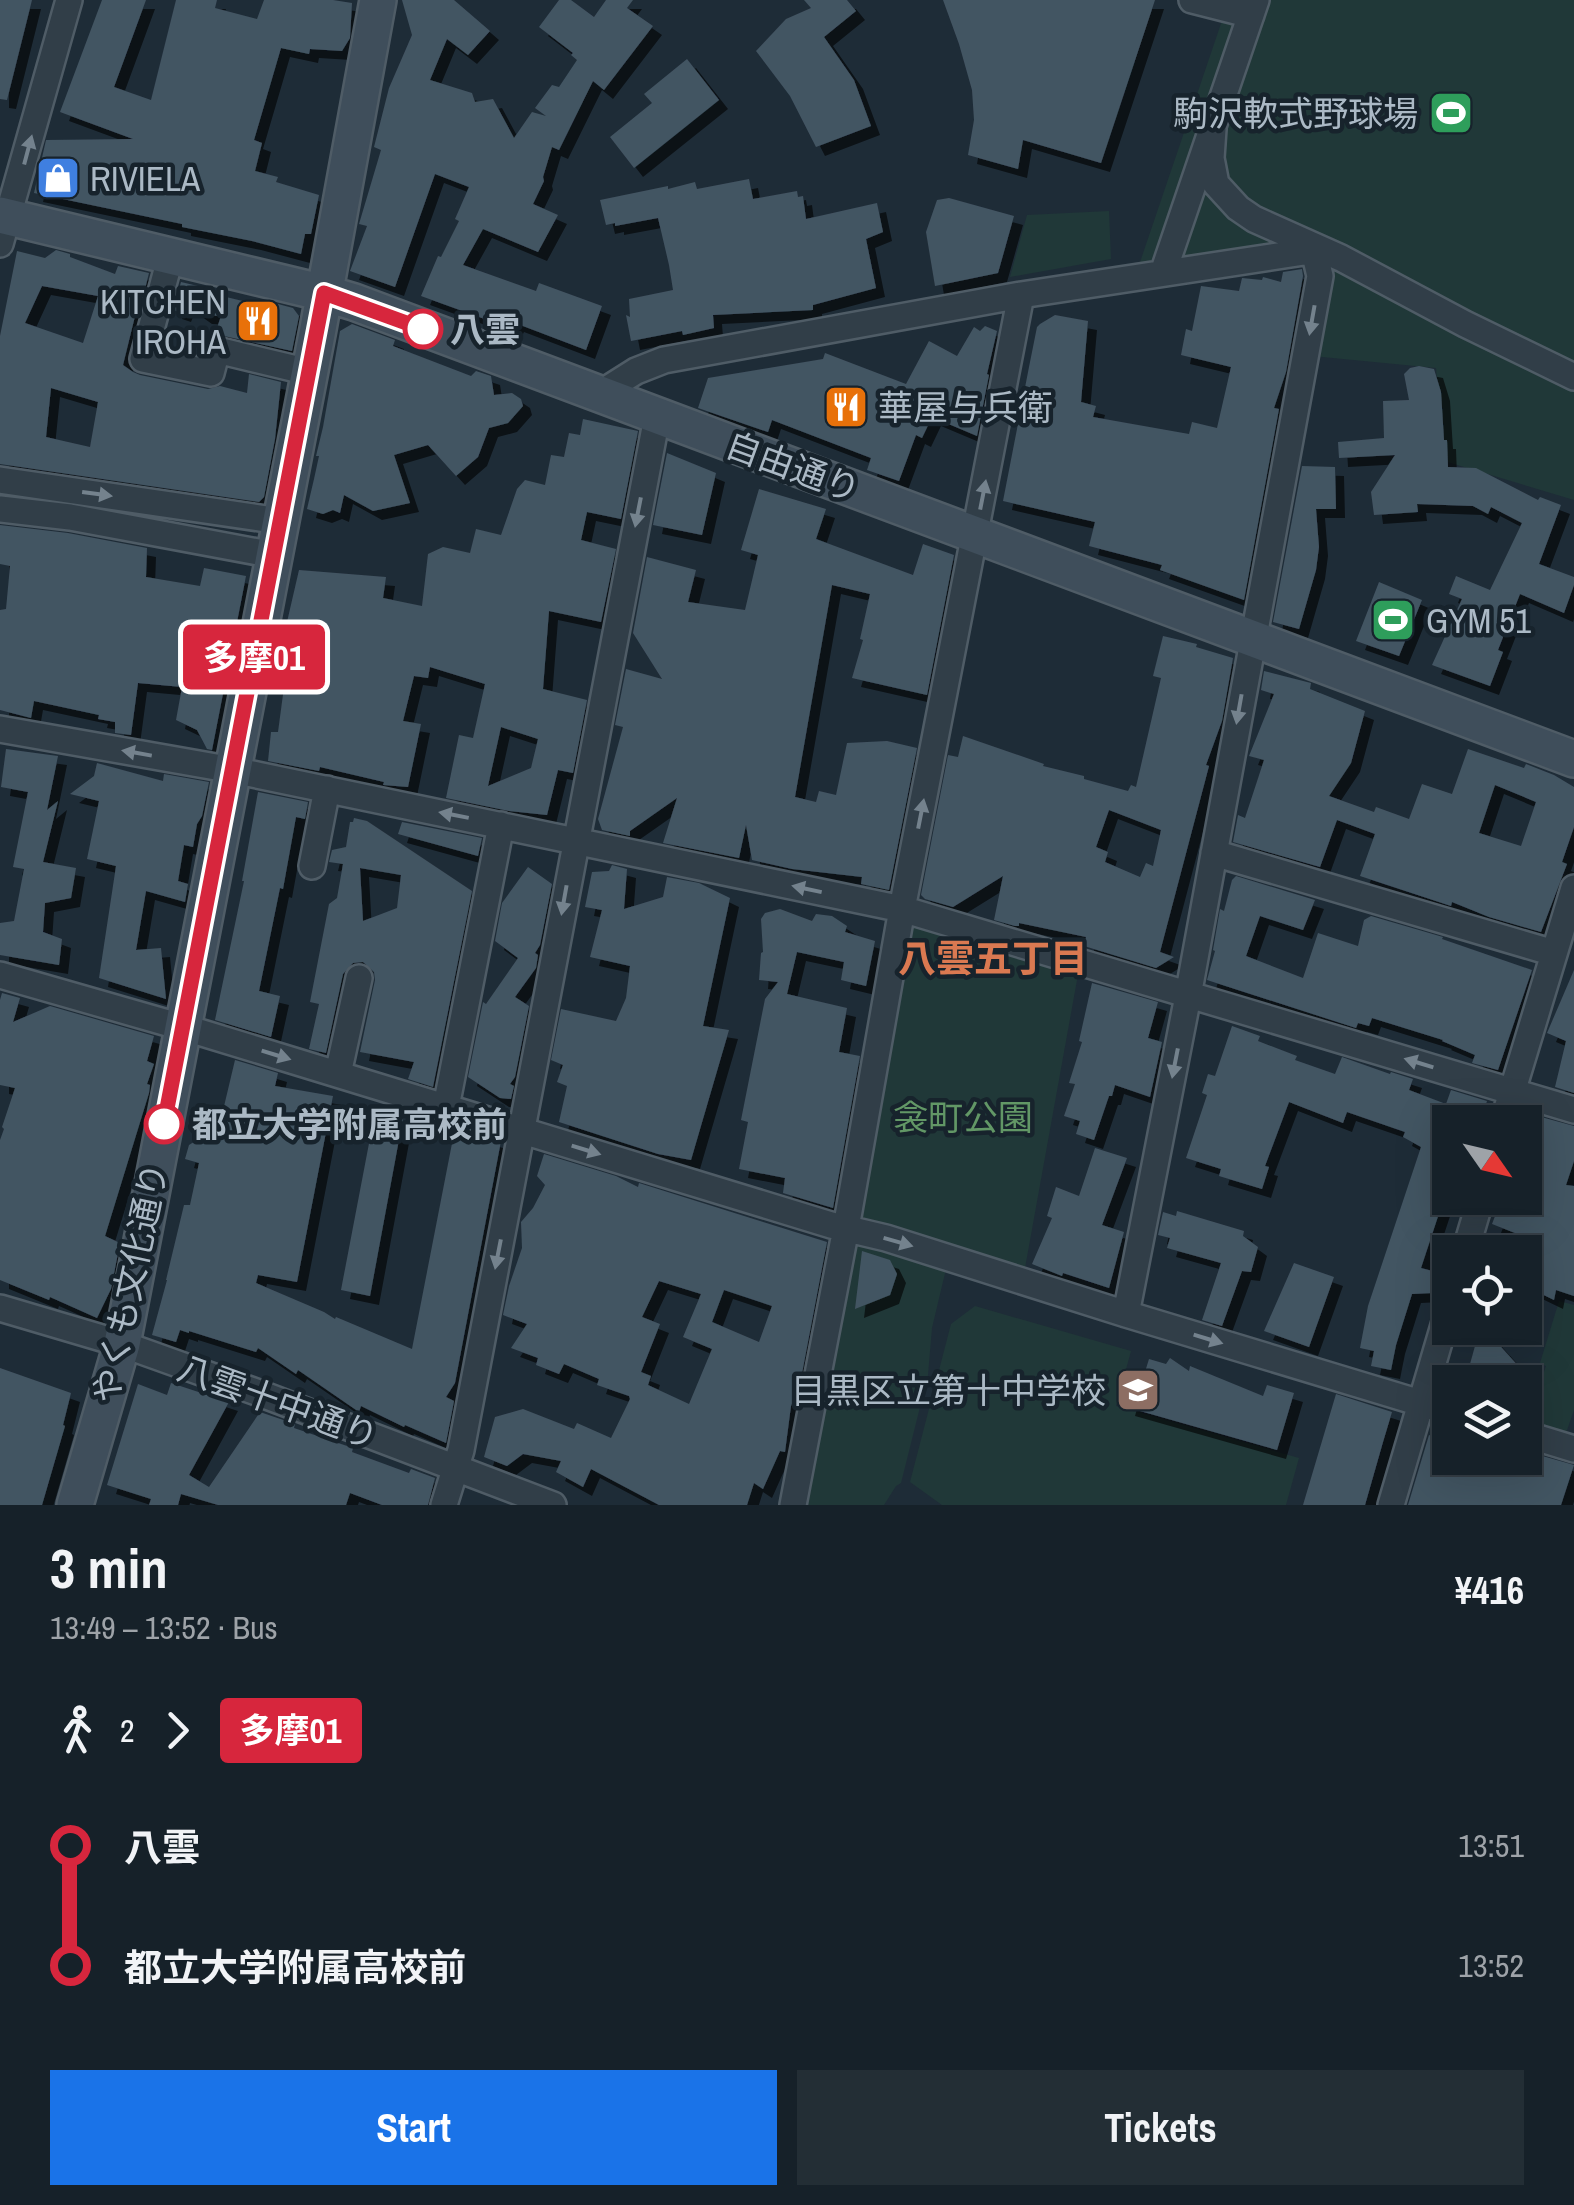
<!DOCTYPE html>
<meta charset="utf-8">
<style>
body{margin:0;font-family:"Archivo Narrow","Noto Sans JP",sans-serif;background:#232e35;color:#f1f3f6;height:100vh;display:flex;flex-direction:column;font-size:38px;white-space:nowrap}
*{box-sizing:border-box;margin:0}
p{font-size:32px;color:#9ea3a8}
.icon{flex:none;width:55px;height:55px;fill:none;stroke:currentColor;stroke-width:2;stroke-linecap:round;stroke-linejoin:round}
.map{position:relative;height:1505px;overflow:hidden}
.sheet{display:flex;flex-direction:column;background:#162129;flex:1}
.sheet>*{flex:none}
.badge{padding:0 20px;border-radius:8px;font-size:35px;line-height:65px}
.needle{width:65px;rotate:124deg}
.tools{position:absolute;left:1432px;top:1105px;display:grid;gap:20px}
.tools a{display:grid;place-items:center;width:110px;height:110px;border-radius:0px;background:#162129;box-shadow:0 10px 40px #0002,0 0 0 2px #353e46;font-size:50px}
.map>.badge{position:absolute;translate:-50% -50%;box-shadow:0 0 0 5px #fff}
.legs{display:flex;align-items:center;gap:15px;height:110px;padding:0 50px;font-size:32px}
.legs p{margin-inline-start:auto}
.overview{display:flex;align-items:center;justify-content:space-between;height:170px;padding:0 50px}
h1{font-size:55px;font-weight:700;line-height:75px}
.cta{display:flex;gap:20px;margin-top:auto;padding:20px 50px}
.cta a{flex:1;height:115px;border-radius:0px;background:#1a73e8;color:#fff;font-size:40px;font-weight:700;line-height:115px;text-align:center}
.cta a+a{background:#232e35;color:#f1f3f6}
ul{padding:0 50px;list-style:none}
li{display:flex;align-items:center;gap:35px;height:120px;font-size:38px}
li i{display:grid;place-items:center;width:15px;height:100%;margin:0 12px;background:currentColor}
li i::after{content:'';width:25px;height:25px;margin:-12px;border:8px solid;border-radius:50%;background:#162129}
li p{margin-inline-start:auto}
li:first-child i{background:linear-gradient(#0000 50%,currentColor 0)}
li:last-child i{background:linear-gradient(currentColor 50%,#0000 0)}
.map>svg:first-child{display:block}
.green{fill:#203838}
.building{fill:#435462;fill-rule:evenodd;filter:url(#shadow)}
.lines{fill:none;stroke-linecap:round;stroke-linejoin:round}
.street-casing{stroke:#4f5c66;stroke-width:30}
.secondary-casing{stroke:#4f5c66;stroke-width:40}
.street{stroke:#313e48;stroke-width:25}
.secondary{stroke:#3f4e5b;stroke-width:35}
.oneway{fill:#74828d}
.line-1-casing{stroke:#fff;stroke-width:22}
.line-1{stroke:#d7263d;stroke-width:15}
.stop-1-dot{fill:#fff;stroke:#d7263d;stroke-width:5}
.labels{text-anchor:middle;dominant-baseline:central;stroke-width:9;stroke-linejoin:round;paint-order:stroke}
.poi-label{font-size:35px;fill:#abb9c5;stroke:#17232c;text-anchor:end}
.stop-label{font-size:35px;font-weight:bold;fill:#abb9c5;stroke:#17232c;text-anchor:start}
.street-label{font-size:35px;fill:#abb9c5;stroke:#17232c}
.park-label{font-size:35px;fill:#629766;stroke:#17232c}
.neighbourhood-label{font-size:38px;font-weight:bold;fill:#da7951;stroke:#17232c}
</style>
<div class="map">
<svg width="1574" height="1505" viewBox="0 0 1574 1505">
<defs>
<filter id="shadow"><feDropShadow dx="9" dy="9" stdDeviation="0" flood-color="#0009"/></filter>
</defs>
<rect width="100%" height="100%" fill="#1e2c37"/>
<path class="green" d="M1229 0H1574V500L1444 461 1436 368 1312 356 1319 251 1137 271Z
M1109 211 1111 259 1010 277 1027 215Z
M922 921 1079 969 1025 1268 951 1248 932 1328 928 1375 901 1483 896 1486 884 1505H803L851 1249 862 1240 865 1224 856 1209 911 930Z
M1559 1301 1574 1305V1410L1566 1433 1527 1421 1546 1366 1540 1363Z
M975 1306 1131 1351 1116 1406 1299 1458 1286 1505H942L910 1482 951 1324Z"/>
<path class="building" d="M0 0H32L7 100 0 99Z
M102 0H146L114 87 151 100 176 0H217L215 8 257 19 264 0H333L352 3 350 38 342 51 310 49 309 54 281 48 254 140 262 143 255 171 278 177 276 182 319 195 311 234H305L301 254 252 241 182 227V224L34 193 46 140 133 139 60 112Z
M402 0H454L490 31 468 55 447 39 430 80 472 93 475 102 493 99 514 138 532 112 546 116 535 108 552 85 559 87 577 60 571 55 573 53 539 27 559 0H571L594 17 606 0H633L627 8 653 26 604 90 593 81 559 150 552 147 543 177 544 181 533 204 558 215 538 252 483 229 463 265 536 291 539 283 602 306 586 350 515 323 512 329 421 296 438 256 441 257 459 221 455 219 469 187 435 174 395 287 350 271 367 226 359 224 381 150 374 147 389 88 412 35Z
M804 0H847L856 11 824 37 854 80 871 126 816 147 790 96 756 51 786 19 811 8Z
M943 0H1155L1101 163 1023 140 1018 169 968 155 974 120 972 90 959 44Z
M687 59 719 100 634 168 610 137 652 103 644 94Z
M749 179 753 199 797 191 798 197 803 196 806 219 877 203 883 232 866 239 876 288 813 305V310L713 315 714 328 683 335 682 331 631 341 626 315 630 317 629 299 673 290 669 265 658 218 615 226V223L606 225 600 200 668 186V189L695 182 697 189Z
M949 198 1014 216 998 273 935 286 926 232 937 200Z
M56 250 70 254V257L115 274 118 266 149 273 141 305 138 304 123 365 133 372 140 375 208 389 220 386 247 393 249 374 281 382 275 439 264 497 259 502 0 464V336L17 251 45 258ZM42 286 98 296 83 343 25 323ZM51 388 98 402 90 447 46 437Z
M1302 269 1303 276 1286 372 1274 408 1279 409 1244 600 1160 570 1162 565 1089 546 1095 522 1003 501 1029 367 1037 327 1040 324 1055 315 1088 321 1081 402 1096 406 1093 417 1189 434 1192 422 1217 428 1231 367 1181 355 1186 329 1192 331 1201 286 1239 291 1242 278 1262 280 1263 277 1281 282 1283 272Z
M181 282 198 286 197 290 251 303V302L277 307 278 304 293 308 299 316 292 351 215 334 221 316 203 315 186 303 182 313 173 310Z
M352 324 395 340 393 346 471 376 476 371 491 376 494 395 512 393 521 399 523 406 508 423 489 428 478 457 456 476 428 445 394 455 410 503 373 511 344 495 340 513 333 510 323 514 307 509 314 479 319 456H316L323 427 340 331Z
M985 326 997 331 987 374 989 375 977 436 932 417 922 438 916 435 899 481 867 470 871 458 772 420 768 432 698 408 708 378 823 359 825 353 906 384 929 341 957 356 974 327 980 331Z
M1419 366 1434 369 1441 392 1444 440H1447L1448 467 1476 468 1538 500 1540 497 1561 505 1539 564 1574 577V585L1564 613 1520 594 1498 650 1503 652 1490 686 1432 665 1462 599 1449 594 1456 576 1490 590 1522 523 1491 507 1488 514 1473 506 1417 504 1418 512 1374 515 1371 492 1395 455 1339 458 1338 442 1384 438 1383 401 1409 400 1404 374 1410 368Z
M583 419 638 431 621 519 587 512 581 540 616 549 601 622 549 611 543 689 587 700 573 773 558 770 547 815 509 811 446 798 459 735 473 738 485 684 430 667 428 678 414 676 403 721 421 724 408 787 383 785 384 782 320 767 319 771 268 761 271 732H278L284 687 278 685 286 650 281 648 299 570 386 577 383 598 422 606 428 554 443 547 470 553 476 529 501 535 517 489 525 480 545 485 551 455 564 457 569 433 580 435ZM501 727 538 739 531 768 488 786Z
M667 453 716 473 702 535 653 525Z
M1302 466 1335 467 1336 509H1316L1319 547 1316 570 1299 629 1273 622Z
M759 489 826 509 816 539 913 575 923 544 954 555 927 695 852 678 863 640 860 639 870 594 832 585 795 797 816 802 819 791 836 795 847 743 887 741 917 748 889 890 861 884 862 877 792 869 752 860 746 825 739 858 663 843 677 798 630 831V836L602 830 598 819 623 727 615 725 626 669 662 679 633 633 647 557 696 570 688 602 745 610 758 555 741 550Z
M0 525 68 533 147 548 146 577 200 586 204 568 246 576 212 750 207 749 197 730 176 720 182 687 138 683 131 735 115 733V722L98 719 99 715 34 701 31 718 0 710V610L6 609 10 566 0 564Z
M1379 582 1422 600 1399 656 1356 641Z
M1163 636 1197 644 1196 647 1233 658 1222 721 1206 765 1209 766 1160 952 1174 957 1156 968 1084 946 1086 937 1019 923V926H1015L994 920 1003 876 953 907 925 899 921 895 948 755 958 757 963 736 1044 764 1043 766 1084 776V779L1128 791 1131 785 1136 787 1161 678 1153 676ZM1109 810 1161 830 1153 866 1146 863 1140 877 1105 862 1108 852 1096 847Z
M1264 671 1311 683 1310 689 1365 711 1351 763 1329 796 1374 812 1376 807 1409 819 1422 784 1452 794 1468 749 1524 768 1526 764 1554 775 1574 787V827L1562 862 1567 864 1541 932 1489 917 1452 902 1451 906 1360 876 1375 834 1337 820 1320 867 1233 842 1238 815 1245 818 1264 760 1249 756 1274 694 1261 690ZM1495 785 1536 802 1521 846 1479 833Z
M6 749 58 756 47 810 58 801 43 862 76 868 71 898 45 903 43 932 62 939 59 965 0 955V923L14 921 24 869 13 867 28 792 1 787Z
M97 763 163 781 164 774 209 782 202 816 197 824 193 847 184 845 178 881 188 884 185 902 146 891 136 950 161 948 166 999 99 978 116 866 87 859 99 801 70 794 94 776Z
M258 792 308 802 305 819 296 817 283 889 280 888 259 991 280 996 271 1037 215 1020 244 881H242Z
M354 818 367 821 472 891 433 1087 408 1079 414 1062 360 1052 375 980 374 972 363 962 353 963 343 974 326 1053 309 1049 319 1004 310 1002 329 904 337 898 343 864 329 862 332 850 346 847 350 822H353ZM360 868 401 875 397 908 363 921Z
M402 822 482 838 478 856 398 834Z
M612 865 627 869 624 909 663 897 667 877 699 883 730 898 703 1026 729 1030 691 1160 658 1154 559 1122 567 1086 557 1082 563 1065 551 1060 561 1009 616 1021 626 998 630 966 590 957 602 910 585 907 592 872 609 871Z
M528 867 552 884 540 945 535 953 538 955 536 968 515 997 529 1006 515 1077 510 1084 514 1086 511 1099 500 1098 468 1077 483 1002 486 1004 518 958 495 941 502 903Z
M1236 876 1315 900 1303 930 1260 916 1246 956 1303 978 1318 933 1358 946 1364 920 1371 916 1443 937 1442 939 1532 970 1498 1070 1472 1063 1475 1055 1442 1041 1443 1040 1372 1018 1369 1026 1358 1023 1356 1028 1207 980 1215 951 1213 950 1220 909 1224 911 1232 880Z
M780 909 812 921 816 914 832 916 847 926 845 932 875 941 866 986 841 980 844 962 797 952 787 994 847 1008 839 1052 860 1056 833 1208 783 1193 785 1178 739 1169 748 1122 741 1120 765 999 778 982 759 980 761 953 763 952 761 919 765 913Z
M1574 970V1093L1555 1087 1566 1041 1547 1033Z
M1092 983 1158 1002 1148 1038 1162 1042 1150 1097 1115 1085 1112 1096H1109L1094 1140 1076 1134 1080 1121 1064 1116 1075 1084 1069 1083 1082 1042 1079 1041Z
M2 993 20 998 13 1022 50 1006 154 1036 147 1061 154 1064 147 1084 150 1085 149 1093 105 1236 120 1243 111 1289 97 1318 50 1297 49 1300 0 1280V1140L4 1129 2 1127 15 1088 0 1085V1000Z
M1232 1026 1260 1036 1258 1041 1297 1056 1295 1060 1335 1074 1342 1057 1390 1074 1391 1072 1413 1079 1409 1090 1446 1104 1451 1090 1487 1101 1482 1116H1478L1487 1120V1122H1450V1180L1421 1268 1440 1273 1433 1293 1412 1294 1396 1345 1391 1370 1371 1366 1374 1351 1360 1348 1368 1306 1421 1147 1403 1137 1405 1132 1347 1112 1343 1123 1289 1102 1265 1166 1269 1167 1262 1189 1219 1176 1221 1169 1186 1158 1207 1095 1202 1093 1208 1074 1215 1076Z
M235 1060 278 1073 275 1086 333 1096 297 1282 258 1275 256 1283 324 1312 335 1319 336 1317 412 1349 455 1128 501 1141 455 1383 446 1397 454 1401 446 1443 405 1425 404 1427 361 1406 359 1412 298 1370 296 1374 258 1348 256 1352 189 1331V1333L180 1330 176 1342 152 1335 167 1280H166L184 1205H190L199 1163 185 1159 189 1145 197 1140 203 1114 221 1119Z
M375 1112 403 1118 370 1296 341 1290Z
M1523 1112 1574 1126V1161L1566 1185 1574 1186V1296L1556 1290 1554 1300 1525 1286V1252H1515L1520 1235 1492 1224 1502 1198H1525V1164L1533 1161 1540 1134 1525 1127V1122H1520Z
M1095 1148 1127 1158 1102 1225 1124 1232 1109 1288 1063 1273 1062 1276 1032 1264 1052 1218 1047 1216 1056 1187 1079 1196Z
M544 1154 616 1176 638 1187 639 1183 827 1242 800 1384 791 1406 785 1452 780 1451 763 1489 754 1483 747 1505H659L591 1469 583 1487 556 1472 561 1461 523 1454 507 1466 484 1457 495 1417 523 1409 574 1429 577 1423 611 1438 630 1399 629 1396 597 1385 599 1379 564 1364 559 1374 536 1365 538 1358 511 1348 527 1324 503 1315 509 1286 522 1248 521 1222 533 1208 545 1185 537 1176ZM659 1281 701 1294 683 1337 712 1349 689 1404 648 1385 651 1376 641 1372 660 1324 642 1317ZM724 1290 772 1306 759 1342 712 1322Z
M1177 1211 1244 1231 1243 1236 1258 1247 1251 1272 1242 1271 1222 1326 1202 1320 1221 1263 1167 1248 1170 1238 1158 1235 1163 1212 1176 1216Z
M862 1251 890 1260 897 1274 890 1295 855 1309Z
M1294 1263 1334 1277 1309 1347 1264 1331Z
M1480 1328H1484L1530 1379 1494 1370 1489 1382H1465Z
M1170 1358 1189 1371 1190 1366 1263 1396 1267 1385 1294 1393 1277 1450 1126 1407 1136 1370 1145 1372 1149 1359 1166 1364Z
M0 1368 71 1393 63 1425 65 1426 42 1505H0Z
M171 1383 229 1402 189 1475 209 1487 260 1412 295 1424 294 1428 353 1448 352 1452 409 1473 411 1469 435 1478 428 1505H382L350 1493 346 1505H218L181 1494 178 1505H149L151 1499 107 1485 138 1384 167 1395Z
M1336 1394 1392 1412 1383 1442 1365 1505H1303Z
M1429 1435 1450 1442V1458H1525V1451L1574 1465 1561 1505H1408Z"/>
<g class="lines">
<defs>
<path id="street" d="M1192 0 1251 15
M1213 129 1211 158 1216 184 1238 208 1254 219 1341 258 1465 324 1574 377
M0 244 69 0
M171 255 143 359 211 373 217 350 309 372
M1163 273 1256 0
M598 395 636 371 664 360 1021 295 1304 252 1311 253 1316 259 1320 276 1188 996 1126 1314
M0 480 280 521
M0 509 70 517 274 555
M0 729 233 770 902 909 1574 1110
M1214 853 1554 953
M312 866 327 789
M0 975 199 1032 831 1225 886 1238 1126 1314 1450 1412
M338 1074 359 978
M446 1107 501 825
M1503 1122 1574 888
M1465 1252 1481 1198
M0 1308 122 1344 259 1393 553 1505
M1525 1434 1574 1449
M444 1505 461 1450 657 417
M793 1505 846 1228 902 909 1021 295
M1391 1505 1450 1305"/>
<path id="secondary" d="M0 215 324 293 354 302 1574 759
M75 1505 122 1344 318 329 378 0"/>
</defs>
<use href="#street" class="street-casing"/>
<use href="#secondary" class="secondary-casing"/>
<use href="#street" class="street"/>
<use href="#secondary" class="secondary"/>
</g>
<defs><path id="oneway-solid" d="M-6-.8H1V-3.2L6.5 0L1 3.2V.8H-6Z" transform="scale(2.5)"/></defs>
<g class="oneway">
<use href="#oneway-solid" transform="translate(28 150) rotate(-75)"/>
<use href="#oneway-solid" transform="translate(1312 320) rotate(100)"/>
<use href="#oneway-solid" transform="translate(97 494) rotate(8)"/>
<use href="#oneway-solid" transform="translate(983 495) rotate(-79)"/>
<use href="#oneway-solid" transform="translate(638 512) rotate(101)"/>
<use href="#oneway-solid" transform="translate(1239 709) rotate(100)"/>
<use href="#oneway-solid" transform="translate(137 753) rotate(-170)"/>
<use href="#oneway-solid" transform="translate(921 814) rotate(-79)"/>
<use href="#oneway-solid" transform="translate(454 815) rotate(-169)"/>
<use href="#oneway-solid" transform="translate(807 889) rotate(-168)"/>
<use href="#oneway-solid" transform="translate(564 900) rotate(100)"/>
<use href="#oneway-solid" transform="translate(276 1055) rotate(17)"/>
<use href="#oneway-solid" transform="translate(1175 1063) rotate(101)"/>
<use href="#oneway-solid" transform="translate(1419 1063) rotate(-163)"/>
<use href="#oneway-solid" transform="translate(586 1150) rotate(17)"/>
<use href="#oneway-solid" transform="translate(898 1242) rotate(16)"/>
<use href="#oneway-solid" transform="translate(498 1254) rotate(101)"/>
<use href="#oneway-solid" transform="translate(1208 1339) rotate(17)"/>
</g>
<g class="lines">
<defs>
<path id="line-1" d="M164 1124 324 293 423 329"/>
</defs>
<use href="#line-1" class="line-1-casing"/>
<use href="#line-1" class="line-1"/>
</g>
<defs>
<symbol id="stadium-square" viewBox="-11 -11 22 22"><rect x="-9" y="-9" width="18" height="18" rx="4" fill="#2e9e5b" stroke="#17232c"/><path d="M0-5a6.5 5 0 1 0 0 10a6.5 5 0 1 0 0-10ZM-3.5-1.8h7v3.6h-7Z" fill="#fff"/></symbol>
<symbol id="shop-square" viewBox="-11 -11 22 22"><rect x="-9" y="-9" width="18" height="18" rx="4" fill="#3f7fe0" stroke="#17232c"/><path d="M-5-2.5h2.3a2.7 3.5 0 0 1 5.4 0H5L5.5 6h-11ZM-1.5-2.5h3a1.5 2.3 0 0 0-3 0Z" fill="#fff"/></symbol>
<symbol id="restaurant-square" viewBox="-11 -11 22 22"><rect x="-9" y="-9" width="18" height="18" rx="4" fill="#e8710a" stroke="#17232c"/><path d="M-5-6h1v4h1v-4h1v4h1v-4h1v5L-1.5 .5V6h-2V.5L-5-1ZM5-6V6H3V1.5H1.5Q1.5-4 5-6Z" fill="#fff"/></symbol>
<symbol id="school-square" viewBox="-11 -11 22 22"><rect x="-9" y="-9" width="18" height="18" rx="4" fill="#8d6e63" stroke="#17232c"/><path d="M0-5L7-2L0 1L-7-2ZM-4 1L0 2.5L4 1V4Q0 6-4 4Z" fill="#fff"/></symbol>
</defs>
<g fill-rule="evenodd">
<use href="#stadium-square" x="1426" y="88" width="50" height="50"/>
<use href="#shop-square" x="33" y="153" width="50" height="50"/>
<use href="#restaurant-square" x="233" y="296" width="50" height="50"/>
<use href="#restaurant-square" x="821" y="382" width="50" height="50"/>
<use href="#stadium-square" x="1368" y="595" width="50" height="50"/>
<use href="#school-square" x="1113" y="1365" width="50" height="50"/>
</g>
<g class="stop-1-dot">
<circle cx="423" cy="329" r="18"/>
<circle cx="164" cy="1124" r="18"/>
</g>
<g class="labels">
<g class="poi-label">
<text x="1418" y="113">駒沢軟式野球場</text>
<text x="90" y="178" text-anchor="start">RIVIELA</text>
<text x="226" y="301">KITCHEN<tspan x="226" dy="40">IROHA</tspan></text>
<text x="878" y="407" text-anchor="start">華屋与兵衛</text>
<text x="1426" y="620" text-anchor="start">GYM 51</text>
<text x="1106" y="1390">目黒区立第十中学校</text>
</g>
<g class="stop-label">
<text x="450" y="329">八雲</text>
<text x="192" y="1124">都立大学附属高校前</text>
</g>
<g class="street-label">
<text transform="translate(793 467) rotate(20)">自由通り</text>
<text transform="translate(130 1283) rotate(-78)">やくも文化通り</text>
<text transform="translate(278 1402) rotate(20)">八雲十中通り</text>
</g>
<g class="park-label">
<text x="963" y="1117">衾町公園</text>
</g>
<g class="neighbourhood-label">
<text x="993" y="958">八雲五丁目</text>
</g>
</g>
</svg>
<div class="tools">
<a><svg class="needle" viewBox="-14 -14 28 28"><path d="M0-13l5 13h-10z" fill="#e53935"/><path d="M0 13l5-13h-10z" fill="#9ea3a8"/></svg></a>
<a><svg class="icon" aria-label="locate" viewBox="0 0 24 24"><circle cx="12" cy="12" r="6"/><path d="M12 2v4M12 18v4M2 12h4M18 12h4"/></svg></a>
<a><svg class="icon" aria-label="layers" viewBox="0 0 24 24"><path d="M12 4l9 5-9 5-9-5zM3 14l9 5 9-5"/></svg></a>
</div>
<b class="badge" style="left:254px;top:657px;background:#d7263d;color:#fff">多摩01</b>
</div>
<section class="sheet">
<div class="overview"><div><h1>3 min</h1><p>13:49 – 13:52 · Bus</p></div><b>¥416</b></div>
<div class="legs"><svg class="icon" aria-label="walk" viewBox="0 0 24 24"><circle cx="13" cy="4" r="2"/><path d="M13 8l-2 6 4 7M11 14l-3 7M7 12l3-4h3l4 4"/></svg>2<svg class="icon" aria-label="forward" viewBox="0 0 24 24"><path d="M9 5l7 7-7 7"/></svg><b class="badge" style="background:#d7263d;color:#fff">多摩01</b></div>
<ul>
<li><i style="color:#d7263d"></i><b>八雲</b><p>13:51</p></li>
<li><i style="color:#d7263d"></i><b>都立大学附属高校前</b><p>13:52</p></li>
</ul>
<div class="cta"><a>Start</a><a>Tickets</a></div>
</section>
